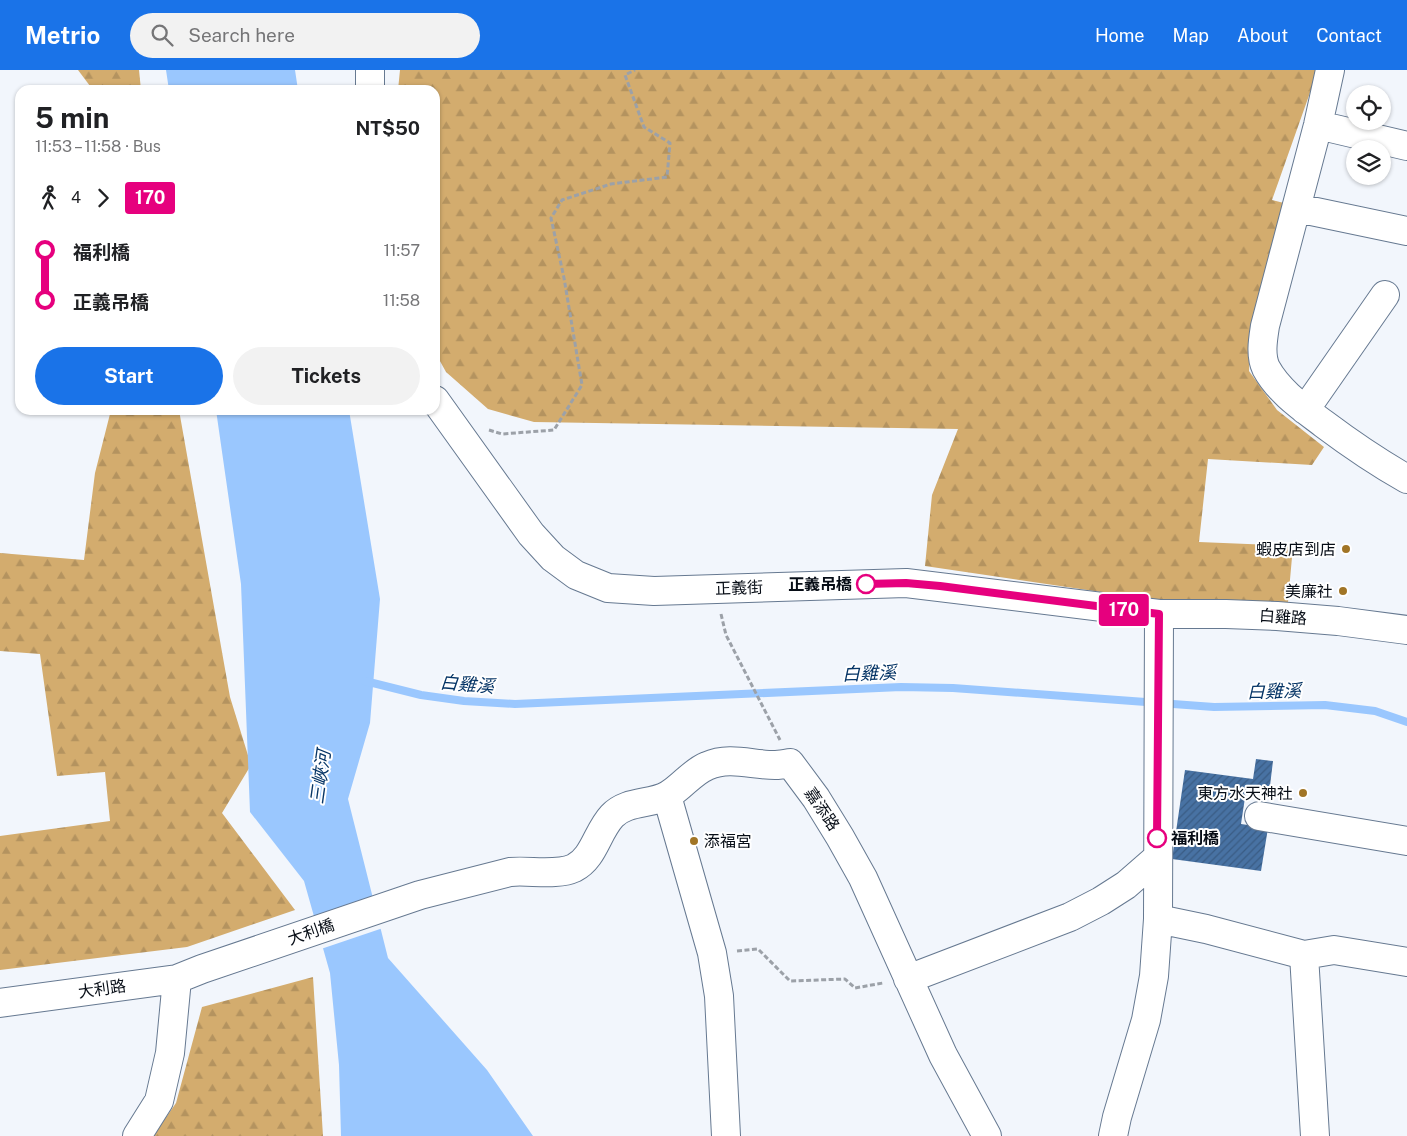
<!DOCTYPE html>
<meta charset="utf-8">
<style>
body{margin:0;font-family:"Public Sans","Noto Sans TC",sans-serif;background:#f2f2f2;color:#202124;height:100vh;display:flex;flex-direction:column;font-size:19px;white-space:nowrap}
*{box-sizing:border-box;margin:0}
p{font-size:16px;color:#757577}
.icon{flex:none;width:28px;height:28px;fill:none;stroke:currentColor;stroke-width:2;stroke-linecap:round;stroke-linejoin:round}
.map{position:relative;flex:1;overflow:hidden}
.sheet{position:absolute;left:15px;top:15px;width:425px;height:330px;display:flex;flex-direction:column;background:#fff;border-radius:15px;box-shadow:0 1px 4px #0004}
.sheet>*{flex:none}
.badge{padding:0 10px;border-radius:4px;font-size:18px;line-height:32px}
.buttons{position:absolute;left:1346px;top:15px;display:grid;gap:10px}
.buttons a{display:grid;place-items:center;width:45px;height:45px;border-radius:50%;background:#fff;box-shadow:0 1px 4px #0004;font-size:25px}
.map>.badge{position:absolute;translate:-50% -50%;box-shadow:0 0 0 2px #fff}
.legs{display:flex;align-items:center;gap:8px;height:55px;padding:0 20px;font-size:16px}
.legs p{margin-inline-start:auto}
.summary{display:flex;align-items:center;justify-content:space-between;height:85px;padding:0 20px}
h1{font-size:28px;font-weight:700;line-height:38px}
.cta{display:flex;gap:10px;margin-top:auto;padding:10px 20px}
.cta a{flex:1;height:58px;border-radius:30px;background:#1a73e8;color:#fff;font-size:20px;font-weight:700;line-height:58px;text-align:center}
.cta a+a{background:#f2f2f2;color:#202124}
ul{padding:0 20px;list-style:none}
li{display:flex;align-items:center;gap:18px;height:50px;font-size:19px}
li i{display:grid;place-items:center;width:8px;height:100%;margin:0 6px;background:currentColor}
li i::after{content:'';width:12px;height:12px;margin:-6px;border:4px solid;border-radius:50%;background:#fff}
li p{margin-inline-start:auto}
li:first-child i{background:linear-gradient(#0000 50%,currentColor 0)}
li:last-child i{background:linear-gradient(currentColor 50%,#0000 0)}
header{display:flex;align-items:center;gap:30px;box-sizing:border-box;height:70px;padding:0 25px;background:#1a73e8;color:#fff}
header strong{font-size:24px}
nav{display:flex;gap:28px;margin-inline-start:auto;font-size:18px}
.search{width:350px;height:45px;background:#f2f2f2;display:flex;align-items:center;gap:12px;box-sizing:border-box;padding:0 18px;border-radius:28px;color:#757577;font-size:19px}
.map>svg:first-child{display:block}
.forest{fill:url(#forest-firs)}
.water{fill:#9ac7fe}
.pier{fill:#f2f6fc}
.lines{fill:none;stroke-linecap:round;stroke-linejoin:round}
.stream{stroke:#9ac7fe;stroke-width:8}
.building{fill:url(#building-hatch)}
.minor-casing{stroke:#667991;stroke-width:30}
.path{stroke:#9ca1a8;stroke-width:3;stroke-dasharray:5 2.5;stroke-linecap:butt}
.minor{stroke:#fff;stroke-width:28}
.line-1-casing{stroke:#fff;stroke-width:11}
.line-1{stroke:#e6007e;stroke-width:8}
.poi-dot{fill:#a17526;stroke:#fff;stroke-width:2}
.stop-1-dot{fill:#fff;stroke:#e6007e;stroke-width:2.5}
.labels{text-anchor:middle;dominant-baseline:central;stroke-width:4;stroke-linejoin:round;paint-order:stroke}
.poi-label{font-size:16px;fill:#070d16;stroke:#fff;text-anchor:end}
.stop-label{font-size:16px;font-weight:bold;fill:#070d16;stroke:#fff;text-anchor:end}
.street-label{font-size:16px;fill:#070d16;stroke:#fff}
.water-label{font-size:18px;font-style:italic;fill:#063566;stroke:#fff}
</style>
<header>
<strong>Metrio</strong>
<div class="search"><svg class="icon" aria-label="search" viewBox="0 0 24 24"><circle cx="10" cy="10" r="6"/><path d="M15 15l6 6"/></svg>Search here</div>
<nav><a>Home</a><a>Map</a><a>About</a><a>Contact</a></nav>
</header>
<div class="map">
<svg width="1407" height="1066" viewBox="0 0 1407 1066">
<defs>
<pattern id="forest-firs" width="22" height="20" patternUnits="userSpaceOnUse" patternTransform="scale(1.25)"><rect width="22" height="20" fill="#d3ac6e"/><path d="M5 1l3.5 6h-7zM16 11l3.5 6h-7z" fill="#b4935f"/></pattern>
<pattern id="building-hatch" width="6" height="6" patternUnits="userSpaceOnUse" patternTransform="scale(1.25)"><rect width="6" height="6" fill="#4872a3"/><path d="M-1 1l2-2M0 6l6-6M5 7l2-2" fill="none" stroke="#3a5c84"/></pattern>
</defs>
<rect width="100%" height="100%" fill="#f2f6fc"/>
<path class="forest" d="M78 0H139L141 20H93Z
M400 0H1318L1272 130 1284 133 1251 259 1249 301 1277 340 1324 377 1312 395 1208 389 1199 472 1293 476 1288 532 1162 531 925 496 932 425 958 359 534 352 488 339 446 302 435 282V20H398Z
M111 340H179L230 627 251 695 222 743 295 840 187 877 0 900V766L110 751 105 702 57 706 40 584 0 581V483L84 490 95 403Z
M313 907 323 1066H153L176 1033 202 937Z"/>
<path class="water" d="M166 0H295L298 20H169Z
M216 340H349L380 529 370 653 348 729 388 888 487 1000 533 1066H341L339 995 330 903 304 811 250 742 241 514Z"/>
<path class="pier" d="M376 832 383 858 321 879 313 853Z"/>
<g class="lines">
<path class="stream" d="M365 611 421 625 464 631 515 634 901 617 953 618 1214 637 1325 635 1375 641 1407 652"/>
</g>
<path class="building" d="M1256 689 1273 691 1269 724 1246 721 1241 754 1268 758 1261 801 1172 789 1185 700 1253 709Z"/>
<g class="lines">
<defs>
<path id="minor" d="M1330 0 1318 55 1265 256C1263 269 1260 285 1266 298 1279 322 1303 338 1324 354 1352 375 1377 392 1407 409
M370 20V0
M1318 55 1407 76
M1297 138 1407 161
M435 330 531 464 553 488 576 505 608 518 654 521 906 513 1159 544H1226L1277 546 1338 551 1407 560
M1305 340 1385 225
M667 726 712 883 719 926 726 1066
M1259 746 1407 771
M1158 849 1206 859 1304 885 1334 880 1407 892
M1304 885 1315 1066
M908 909 1070 847 1101 831 1126 815 1157 788
M0 933 177 909 202 899 420 825 510 802C529 800 557 806 574 798 594 788 597 762 612 746 627 730 651 735 668 725 682 717 692 702 707 696 730 686 751 695 775 695 780 695 785 694 790 693L816 728 840 767 863 808 943 985 987 1066
M137 1066 159 1031 170 983 177 909
M1113 1066 1117 1047 1146 950 1154 906 1158 849 1159 544"/>
</defs>
<use href="#minor" class="minor-casing"/>
<path class="path" d="M489 360 502 364 554 360 582 315 564 208 551 148 562 130 611 114 667 107 670 73 644 57 625 5 635 0
M721 544 726 565 780 670
M737 881 758 879 790 911 845 909 855 918 883 913"/>
<use href="#minor" class="minor"/>
</g>
<g class="lines">
<defs>
<path id="line-1" d="M866 514 906 513 940 516 1159 544 1157 768"/>
</defs>
<use href="#line-1" class="line-1-casing"/>
<use href="#line-1" class="line-1"/>
</g>
<g class="poi-dot">
<circle cx="1346" cy="479" r="5"/>
<circle cx="1343" cy="521" r="5"/>
<circle cx="1303" cy="723" r="5"/>
<circle cx="694" cy="771" r="5"/>
</g>
<g class="stop-1-dot">
<circle cx="866" cy="514" r="9"/>
<circle cx="1157" cy="768" r="9"/>
</g>
<g class="labels">
<g class="poi-label">
<text x="1336" y="479">蝦皮店到店</text>
<text x="1333" y="521">美廉社</text>
<text x="1293" y="723">東方水天神社</text>
<text x="704" y="771" text-anchor="start">添福宮</text>
</g>
<g class="stop-label">
<text x="852" y="514">正義吊橋</text>
<text x="1171" y="768" text-anchor="start">福利橋</text>
</g>
<g class="street-label">
<text transform="translate(739 518) rotate(-2)">正義街</text>
<text transform="translate(1283 547) rotate(4)">白雞路</text>
<text transform="translate(822 739) rotate(56)">嘉添路</text>
<text transform="translate(311 862) rotate(-19)">大利橋</text>
<text transform="translate(102 919) rotate(-8)">大利路</text>
</g>
<g class="water-label">
<text transform="translate(869 603) rotate(-2)">白雞溪</text>
<text transform="translate(467 614) rotate(5)">白雞溪</text>
<text transform="translate(1274 621) rotate(-1)">白雞溪</text>
<text transform="translate(320 707) rotate(-82)">三峽河</text>
</g>
</g>
</svg>
<div class="buttons">
<a><svg class="icon" aria-label="locate" viewBox="0 0 24 24"><circle cx="12" cy="12" r="6"/><path d="M12 2v4M12 18v4M2 12h4M18 12h4"/></svg></a>
<a><svg class="icon" aria-label="layers" viewBox="0 0 24 24"><path d="M12 4l9 5-9 5-9-5zM3 14l9 5 9-5"/></svg></a>
</div>
<b class="badge" style="left:1124px;top:540px;background:#e6007e;color:#fff">170</b>
<section class="sheet">
<div class="summary"><div><h1>5 min</h1><p>11:53 – 11:58 · Bus</p></div><b>NT$50</b></div>
<div class="legs"><svg class="icon" aria-label="walk" viewBox="0 0 24 24"><circle cx="13" cy="4" r="2"/><path d="M13 8l-2 6 4 7M11 14l-3 7M7 12l3-4h3l4 4"/></svg>4<svg class="icon" aria-label="forward" viewBox="0 0 24 24"><path d="M9 5l7 7-7 7"/></svg><b class="badge" style="background:#e6007e;color:#fff">170</b></div>
<ul>
<li><i style="color:#e6007e"></i><b>福利橋</b><p>11:57</p></li>
<li><i style="color:#e6007e"></i><b>正義吊橋</b><p>11:58</p></li>
</ul>
<div class="cta"><a>Start</a><a>Tickets</a></div>
</section>
</div>
